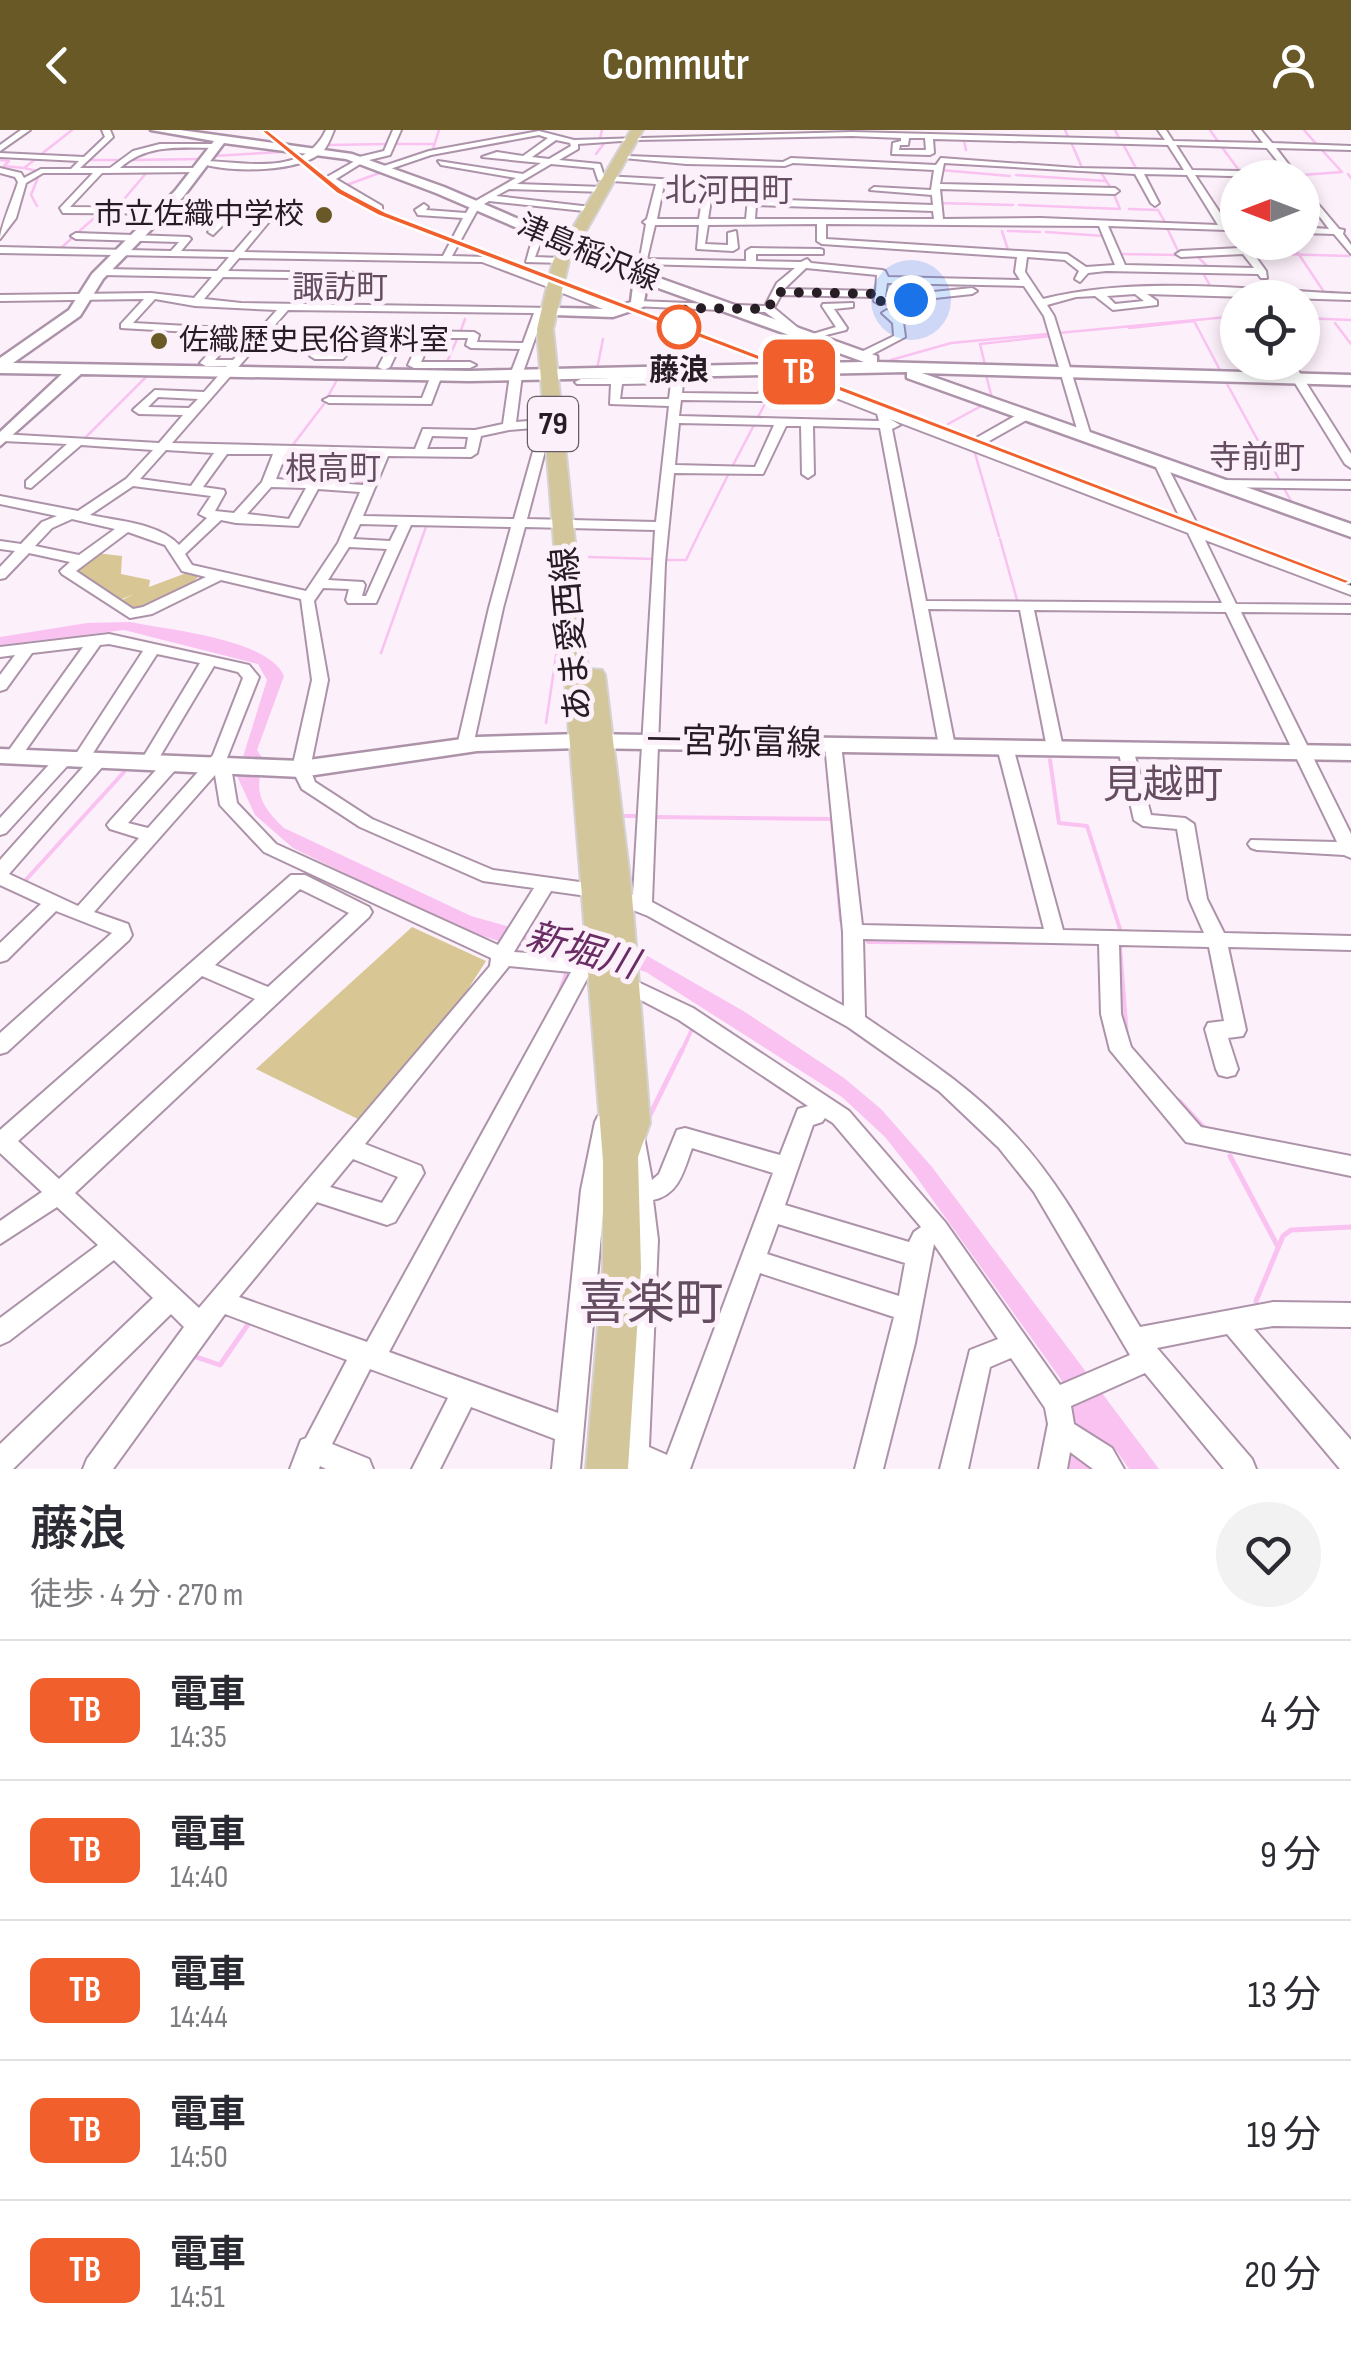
<!DOCTYPE html>
<html lang="ja">
<meta charset="utf-8">
<style>
body{margin:0;font-family:"Sofia Sans Condensed","Noto Sans JP",sans-serif;background:#f2f2f3;color:#2b2b33;height:100vh;display:flex;flex-direction:column;font-size:38px;white-space:nowrap}
*{box-sizing:border-box;margin:0}
p{font-size:32px;color:#7c7c81}
.icon{flex:none;width:55px;height:55px;fill:none;stroke:currentColor;stroke-width:2;stroke-linecap:round;stroke-linejoin:round}
.map{position:relative;height:1339px;overflow:hidden}
.details{display:flex;flex-direction:column;background:#fff;flex:1}
.details>*{flex:none}
.badge{padding:0 20px;border-radius:15px;font-size:35px;line-height:65px}
.needle{width:65px;rotate:270deg}
.controls{position:absolute;left:1220px;top:30px;display:grid;gap:20px}
.controls a{display:grid;place-items:center;width:100px;height:100px;border-radius:50%;background:#fff;box-shadow:0 5px 15px #0003;font-size:50px}
.you{position:absolute;width:50px;height:50px;margin:-25px;border:8px solid #fff;border-radius:50%;background:#1a73e8;box-shadow:0 0 0 15px #1a73e833}
.map>.badge{position:absolute;translate:-50% -50%;box-shadow:0 0 0 5px #fff}
.round{display:grid;place-items:center;flex:none;width:105px;height:105px;border-radius:52px;background:#f2f2f3}
.head{display:flex;align-items:center;justify-content:space-between;height:170px;padding:0 30px}
h1{font-size:48px;font-weight:600;line-height:75px}
ul{padding:0;list-style:none}
li{display:flex;align-items:center;gap:30px;height:140px;padding:0 30px;border-top:2px solid #e1e1e2}
li div{flex:1}
li b{display:block;font-size:38px}
li em{font-style:normal}
li .badge{min-width:110px;font-weight:700;text-align:center}
header{display:flex;justify-content:space-between;align-items:center;height:130px;padding:0 30px;background:#695927;color:#fff;font-size:45px;font-weight:600}
.map>svg:first-child{display:block}
.green{fill:#d8c794}
.water{fill:#f9c2f1}
.lines{fill:none;stroke-linecap:round;stroke-linejoin:round}
.stream-far2{stroke:#f9c2f1;stroke-width:2.5}
.stream-far1{stroke:#f9c2f1;stroke-width:4}
.stream{stroke:#f9c2f1;stroke-width:5}
.street-casing{stroke:#ad93a9;stroke-width:4}
.secondary-casing{stroke:#ad93a9;stroke-width:5}
.primary-casing{stroke:#d4d2d3;stroke-width:4}
.street{fill:#fff;fill-rule:evenodd}
.secondary{fill:#fff;fill-rule:evenodd}
.primary{fill:#d4c69b;fill-rule:evenodd}
.rail{stroke:#3f353d;stroke-width:2.5;stroke-dasharray:2.5 5;stroke-linecap:butt}
.line{fill:#f05f2c;stroke:#fff;stroke-width:2.5}
.walk{stroke:#271d25;stroke-width:10;stroke-dasharray:0 18}
.poi-dot{fill:#695927;stroke:#fcf0fa;stroke-width:4}
.stop-dot{fill:#fff;stroke:#f05f2c;stroke-width:5}
.labels{text-anchor:middle;dominant-baseline:central;stroke-width:10;stroke-linejoin:round;paint-order:stroke}
.far-poi-label{font-size:30px;fill:#271d25;stroke:#fcf0fa;text-anchor:end}
.far-street-label{font-size:30px;fill:#271d25;stroke:#fcf0fa}
.far-stop-label{font-size:30px;font-weight:bold;fill:#271d25;stroke:#fcf0fa}
.far-quarter-label{font-size:32px;fill:#654d61;stroke:#fcf0fa}
.shield{fill:#fcf0fa;stroke:#675c65;stroke-width:2.5}
.shield-label{font-size:32px;font-weight:bold;fill:#271d25}
.street-label{font-size:35px;fill:#271d25;stroke:#fcf0fa}
.water-label{font-size:38px;font-style:italic;fill:#6a2c65;stroke:#fcf0fa}
.quarter-label{font-size:40px;fill:#654d61;stroke:#fcf0fa}
.near-quarter-label{font-size:48px;fill:#654d61;stroke:#fcf0fa}
</style>
<header><svg class="icon" aria-label="back" viewBox="0 0 24 24"><path d="M15 5l-7 7 7 7"/></svg>Commutr<svg class="icon" aria-label="person" viewBox="0 0 24 24"><circle cx="12" cy="8" r="4"/><path d="M4 21q1-7 8-7t8 7"/></svg></header>
<div class="map">
<svg width="1351" height="1339" viewBox="0 0 1351 1339">
<rect width="100%" height="100%" fill="#fcf0fa"/>
<path class="green" d="M96 423 122 426 121 444 150 450 149 457 189 442 199 446 193 452 203 456C176 467 144 491 118 472L134 464 117 471 74 442Z
M412 797 486 831 445 895 366 993 256 939Z"/>
<path class="water" d="M130 492C169 500 269 509 284 546L257 620 264 631C253 662 261 676 284 698L471 786 514 798H573L630 816 745 882 844 948 881 979 932 1037 1159 1339H1129L1113 1316 1100 1311 1098 1339H1068L1072 1271 1060 1248 915 1045 885 1007 842 967 646 842 578 823 511 815 450 795 293 718 255 685 237 646 267 550 258 534 124 500 0 515V507L87 493Z"/>
<g class="lines">
<path class="stream-far2" d="M1065 0 1070 11
M1115 0 1121 12
M1210 0 1220 14
M1304 0 1319 17
M600 8 602 0
M964 10 966 20
M1071 12 1083 40
M393 14H434
M1123 14 1137 40
M328 15 388 14
M1221 16 1241 43
M1320 18 1342 42
M432 22 439 0
M596 24 605 12
M39 26 72 0
M213 26 281 22
M37 28 24 38 37 41
M0 30 9 31 4 36 24 38
M88 30H121
M130 30 201 29
M316 39 328 48
M940 40 1010 46
M1100 41 1112 60
M1348 44 1351 48
M1016 45 1106 51
M1302 45 1342 42
M344 56 382 42
M125 68 148 41
M938 73 1013 75
M1019 75 1120 79 1113 62
M37 76 31 65 40 42
M104 79 123 70
M1129 79 1158 80 1166 94
M1167 98 1180 125
M1002 101 1008 120
M1008 101 1040 102
M1046 102 1104 106
M75 105 101 82
M1291 112 1298 123
M59 120 72 108
M1248 123 1349 126
M1118 124 1179 125
M1197 126 1209 138
M1300 126 1326 165
M1213 161 1203 143H1214
M1302 188 1351 190
M1335 193 1351 214
M1129 198 1194 191 1221 242
M460 203 465 189
M803 208 807 222
M807 226 808 230
M891 230 951 213 1238 186
M447 232 458 207
M75 234 205 235
M985 235 980 214 1051 206
M235 236 450 239
M597 239 603 209
M986 245 992 268
M1226 252 1280 351
M326 270 338 248
M757 289 769 266
M948 294 983 275
M84 309 149 244
M292 316 324 274
M974 320 999 406
M290 324 284 349 306 351
M732 337 754 295
M321 352 366 353
M1282 355 1294 376
M702 397 729 343
M1000 409 1017 470
M589 427 654 429
M663 430H686L701 399
M381 523 427 394
M546 593 560 499"/>
<path class="stream-far1" d="M1050 630 1059 693 1087 696 1120 799
M623 686H638
M651 687 832 689 841 791
M23 753 124 642
M868 812 1063 813
M1120 817 1127 907
M558 867 566 844
M681 923 693 897"/>
<path class="stream" d="M1179 971 1204 998
M647 991 682 920
M1230 1026 1277 1115
M1256 1171 1283 1106 1291 1100 1351 1097
M193 1226 220 1235 249 1193"/>
<defs>
<path id="street" d="M21 0H30L0 21V15Z
M102 0H110L113 7 80 38H110L133 21 160 14H217L221 16 217 18C182 18 148 13 120 38H199L203 40 199 42 102 43 70 77 273 79 277 82 244 122 443 126 463 88 418 85 415 80 424 74 428 77 426 80 466 83 472 73 516 48 441 35 438 31 523 44 541 33 482 27 497 22 523 26 548 8 539 5 431 25 384 41 381 37 429 21 539 1 574 10 852 2 1165 10 1158 0H1166L1173 11 1263 13 1253 0H1261L1272 13 1351 16V20L1276 18 1299 48 1195 45 1228 95H1238V112H1245L1266 141 1267 148H1261L1258 144 1106 141 1088 143 1080 152 1075 149 1079 141 1065 130 1027 127 1025 142 1043 169C1137 145 1254 160 1351 164V170L1147 164 1157 171V175L1113 180 1095 166 1076 167 1047 175 1054 186 1091 306 1085 310 1079 306 1044 186 1024 156 887 153 885 167 972 158 977 161 972 164 879 174 874 171 875 167 781 165 774 178 803 202 804 204 799 207 765 182 634 176V172L638 171 765 176 777 153 795 138 639 134 646 94 643 92 647 89 656 54 598 50 594 38 551 34 517 54 603 57 606 62 509 59 496 66 591 77 594 82 489 71 479 77 452 126 486 127 556 153V157H548L482 132 239 128 228 141 360 143 365 146 360 149 223 147 204 169 241 173 551 178V182L544 183 522 245 516 292 553 289 557 290V296L509 300 481 306 477 323 471 327 388 326 363 386 514 389 534 318 555 312 561 316 545 321 527 389 656 392 669 276 610 274 611 254H577L575 252 581 249 669 246 667 241 673 238 679 241 683 253 682 263 758 264 765 255 775 257 766 270 762 271 681 270 679 286 879 291 877 284 764 240 762 238 768 235 971 311 1022 282H1030V288L982 315 1182 392 1154 333 1164 330 1199 398 1351 456V465L1205 410 1236 474 1351 475V483L1241 482 1351 704V728L1344 725 1257 720 1251 718 1248 714 1251 710 1337 712 1226 482 1034 480 1063 618 1055 623 1047 618 1020 480 928 479 955 616 947 621 939 616 880 298 813 296 814 344 808 348 802 344 801 296H786L763 344 674 343 665 433 652 772 844 876 843 802 825 614 833 609 841 614 862 795 1044 799 997 617 1005 612 1013 617 1063 800 1204 803 1189 769 1177 699 1143 696 1134 690 1118 619 1126 614 1132 615 1151 685 1185 688 1194 694 1207 769 1224 803 1351 806V820L1228 817 1246 900 1243 906 1228 908 1238 939 1235 945 1227 947 1219 945 1216 939 1205 899 1208 893 1224 891 1209 817 1119 815 1121 884 1131 917 1201 997 1351 1026V1046L1186 1012 1110 920 1101 884 1099 814 863 809 865 887C918 923 972 958 1015 1005 1067 1060 1101 1133 1140 1197L1273 1172 1351 1173V1197L1273 1196 1254 1199 1351 1310V1339H1340L1227 1204 1157 1218 1252 1329 1256 1339H1224L1145 1243 1071 1276 1074 1294 1112 1318 1124 1339H1093L1070 1322 1067 1339H1039L1048 1294 1045 1278 1011 1228 990 1237 968 1339H940L970 1220 998 1209 934 1114 915 1213 883 1339H855L894 1187 760 1143 690 1339H620L634 1110 624 1008 627 1001 635 999 643 1001 652 1050 659 1044 677 1000 685 998 780 1025 798 979 808 976 679 890 616 857 613 852 616 847 623 845 693 878 849 981 945 1092 1060 1255 1130 1225 1034 1062 999 1018 939 961 848 897 648 786 610 771 608 766 610 761 617 759 633 765 655 400 525 397 503 478 473 616 465 621 457 616 489 478 511 397 411 395 376 473H348L346 470 349 459 323 458 314 471 328 550 310 639 315 652 372 689 493 740 601 755 603 760 601 765 594 767 551 761 514 822 568 826 608 839 611 844 608 849 601 851 588 847 389 1222 558 1283 581 1060 595 992 598 986 606 983 614 986 617 992 605 1060 580 1339H552L555 1309 471 1277 440 1339H412L448 1268 370 1239 332 1314 369 1329 373 1339H326L320 1336 319 1339H290L301 1310 306 1308 347 1230 225 1184 113 1339H83L87 1329 184 1197 171 1184 13 1339H0V1314L153 1168 114 1130 9 1211 0 1215V1188L98 1115 57 1077 0 1114V1091L42 1062 0 1023V1000L291 745H305L369 777 372 782 369 787 75 1063 199 1178 490 836 491 828 264 722 220 675 215 645 94 782 128 794 132 805 129 810 7 922 0 924V903L112 803 56 781 7 830 0 832V813L41 774 0 755V730L92 627H104L106 631 104 635 9 744 78 776 139 708 110 699 107 695 110 691 165 630H177L179 634 177 638 128 693 148 698 213 625 243 548 238 542 214 536 153 638H141L139 634 200 533 157 524 86 634 80 635 72 630 143 521 109 514 100 515 18 631 12 632 4 627 83 517 32 523 6 559 0 561V545L15 525 0 527V517L109 504 249 535 259 547 225 633 231 637 237 673 276 714 498 815 534 758 483 751 360 697 302 659 292 639 312 550 301 469 221 450 152 484 130 488 62 444 60 441 70 432 29 423 5 448 0 449V437L15 421 0 419V411L21 414 42 392 57 386 0 374V366L78 381 126 349 153 320 81 315 31 358 26 357V351L67 314 3 311 0 310V304L159 313 183 285 139 284 133 280 135 278 155 260 204 262 227 236H206L200 233 226 204 121 198V194L144 169 0 171V165L151 163 194 168 212 147 102 145 97 142 102 139 217 141 229 127 0 123V117L171 121 179 112 76 109 71 106 76 103 189 107 191 109 181 121 234 122 266 85 234 84 213 105 208 102 225 84 63 83 60 78 93 43H43L26 53 16 88 0 109C0 98 14 66 18 52L15 47 0 43V38L21 43 24 48 41 39H71L79 31 0 27V23L84 27 105 7ZM852 6 901 8V11L893 13 892 24 930 25 934 23 933 9 1168 15 1184 40 1076 38 941 28 936 35 791 28 783 32 628 26 624 28 686 34 785 36 793 33 934 40 931 60 874 57 870 60 932 65 933 75 756 69 757 57 753 54 604 46 600 34 559 30 578 19V14L636 10ZM909 8H925L926 20H899L900 15H908ZM556 10 570 13 571 16 549 29 532 27ZM1176 15 1267 18 1286 42 1192 40ZM944 33 1135 44 1151 73 1155 76 1159 73 1144 44 1187 45 1218 95 1040 88 943 89 940 59 1115 64 1119 61 1115 58 940 54ZM664 54 704 57 699 89H657ZM713 57 749 59 746 89H708ZM756 75 933 81 934 89H755ZM817 94V111L822 114 1017 127 1015 142 1020 150 888 147 885 141 882 140 811 133 807 129 801 132 756 131V124H823V120L820 119 751 118 746 121V131L647 129 655 95H699L697 119 733 121 738 118 736 101 728 103V115L705 114 708 95ZM826 94 1099 96 1115 135 1086 137 1067 124 826 109ZM1108 96 1227 100 1240 118 1181 121 1176 124 1181 127 1243 124 1254 138 1125 135ZM806 138 877 145 876 161 784 159ZM1135 164 1144 171 1115 174 1107 166ZM155 169 195 176 277 180 259 200 133 193ZM288 180 534 183 523 213 477 212 479 205 474 202 407 201 409 197 404 194 397 201H329L310 226 315 229H343L361 207H394L378 237 384 240 390 237 404 207H421L408 235 414 238H470L476 235 470 232H421L432 208H468L466 215 471 218 520 219 510 245 503 294 475 300 423 299 415 319 172 313ZM237 205 254 206 233 230H215ZM336 206H350L336 224 323 223ZM671 253 669 269H620L622 254ZM158 267 198 269 189 278 148 277ZM890 289 1188 403 1222 473 926 471 892 299 900 295ZM679 293 774 295 755 337 675 335ZM432 306 468 307 466 319H427ZM166 320 214 323 191 356 140 349ZM227 324H273L262 352 234 383 215 381 225 363 224 360 203 357ZM286 324 376 326 363 355 276 349ZM133 356 211 366 199 384 207 388 179 415C159 393 117 391 90 385ZM271 357 306 358 289 389 247 384ZM318 359 360 362 338 413 306 461 192 435 185 424 221 390 236 393 298 396ZM72 389 115 399 79 425 35 416 52 398ZM360 394 398 395 390 411 353 409ZM128 402 165 415 182 441 206 447 143 477 133 479 76 441ZM349 417 387 419 366 466H362L365 455 363 452 328 450ZM300 759 349 783 268 857 215 835ZM509 836 571 842 367 1212 239 1167 317 1072 387 1095 395 1092 424 1043 421 1036 365 1014ZM202 846 255 869 59 1049 18 1011ZM825 988 833 993 921 1097 914 1102 909 1112 785 1075 813 995 822 992ZM692 1018 773 1043 667 1325 649 1317 658 1110 653 1070C679 1065 684 1040 692 1018ZM353 1029 398 1047 382 1073 330 1057ZM778 1094 905 1133 899 1166 767 1124Z
M326 0H334C331 7 328 16 323 21 301 43 227 43 200 33L204 31C248 32 304 47 326 0Z
M393 0H401L390 25 365 31 336 49 382 76V80H376L327 51V47L355 31V28L384 21Z
M1302 55 1339 99 1344 100 1343 104 1351 115V124L1334 104 1302 103V97L1329 99 1302 63Z
M539 100 544 103 535 127 561 128 566 131 564 133 526 132 534 103Z
M564 157 621 179 622 181 613 183 560 162 559 160Z
M853 173V177L834 179 847 198 846 200 806 210V206L836 197 822 176 823 174Z
M887 180 903 192 905 207 865 228H857V224L894 206 893 193 882 183Z
M1282 232H1293L1351 324V338L1345 334Z
M432 243 442 245 431 274 329 273 323 270 329 267 422 268Z
M1218 350 1351 351V359L1213 357 1212 354Z
M63 625 69 626 71 630 69 634 6 703 0 705V688L57 626Z"/>
<path id="secondary" d="M151 0H180L352 24 444 57 635 139 637 131H647L648 144 877 226V232L1351 245V255L922 243 1351 394V407L907 248V242L469 251 81 244 0 316V302L62 244 0 243V228L69 180 92 144 175 61 214 11ZM224 13 346 29 436 63 634 148 631 172 611 179 559 178 554 179V185L613 187 643 177 647 154 864 232 469 241 13 233 80 186 103 149 183 67Z
M581 604 1351 616V630L581 618 477 621 301 647 0 633V619L301 631 477 607Z"/>
<path id="primary" d="M631 0H643L569 131 553 199 588 539 602 540 605 545 632 766 650 993 638 1027 641 1138 628 1339H586L603 1138V1031L537 199 553 131Z"/>
</defs>
<use href="#street" class="street-casing"/>
<use href="#secondary" class="secondary-casing"/>
<use href="#primary" class="primary-casing"/>
<use href="#street" class="street"/>
<use href="#secondary" class="secondary"/>
<use href="#primary" class="primary"/>
<path class="rail" d="M261 0 336 62 375 83 1351 454"/>
</g>
<path class="line" d="M260 0H268L342 59 386 82 1351 451 1345 454 379 86 336 63Z"/>
<g class="lines">
<path class="walk" d="M679 197 685 178 768 179 777 162 881 164 880 171 911 170"/>
</g>
<g class="poi-dot">
<circle cx="324" cy="85" r="10"/>
<circle cx="159" cy="211" r="10"/>
</g>
<circle class="stop-dot" cx="679" cy="197" r="20"/>
<g class="labels">
<g class="far-poi-label">
<text x="304" y="85">市立佐織中学校</text>
<text x="179" y="211" text-anchor="start">佐織歴史民俗資料室</text>
</g>
<g class="far-street-label">
<text transform="translate(588 123) rotate(23)">津島稲沢線</text>
</g>
<g class="far-stop-label">
<text x="679" y="241">藤浪</text>
</g>
<g class="far-quarter-label">
<text x="729" y="61">北河田町</text>
<text x="340" y="158">諏訪町</text>
<text x="1257" y="328">寺前町</text>
<text x="333" y="339">根高町</text>
</g>
<rect class="shield" x="528" y="267" width="50" height="54" rx="8"/>
<g class="shield-label">
<text x="553" y="294">79</text>
</g>
<g class="street-label">
<text transform="translate(572 504) rotate(-95)">あま愛西線</text>
<text transform="translate(734 613) rotate(1)">一宮弥富線</text>
</g>
<g class="water-label">
<text transform="translate(582 821) rotate(16)">新堀川</text>
</g>
<g class="quarter-label">
<text x="1163" y="656">見越町</text>
</g>
<g class="near-quarter-label">
<text x="651" y="1174">喜楽町</text>
</g>
</g>
</svg>
<div class="controls">
<a><svg class="needle" viewBox="-14 -14 28 28"><path d="M0-13l5 13h-10z" fill="#e53935"/><path d="M0 13l5-13h-10z" fill="#7c7c81"/></svg></a>
<a><svg class="icon" aria-label="locate" viewBox="0 0 24 24"><circle cx="12" cy="12" r="6"/><path d="M12 2v4M12 18v4M2 12h4M18 12h4"/></svg></a>
</div>
<div class="you" style="left:911px;top:170px"></div>
<b class="badge" style="left:799px;top:242px;background:#f05f2c;color:#fff">TB</b>
</div>
<section class="details">
<div class="head"><div><h1>藤浪</h1><p>徒歩 · 4 分 · 270 m</p></div><a class="round"><svg class="icon" aria-label="heart" viewBox="0 0 24 24"><path d="M12 20l-8-8c-3-5 5-10 8-4 3-6 11-1 8 4z"/></svg></a></div>
<ul>
<li><span class="badge" style="background:#f05f2c;color:#fff">TB</span><div><b>電車</b><p>14:35</p></div><em>4 分</em></li>
<li><span class="badge" style="background:#f05f2c;color:#fff">TB</span><div><b>電車</b><p>14:40</p></div><em>9 分</em></li>
<li><span class="badge" style="background:#f05f2c;color:#fff">TB</span><div><b>電車</b><p>14:44</p></div><em>13 分</em></li>
<li><span class="badge" style="background:#f05f2c;color:#fff">TB</span><div><b>電車</b><p>14:50</p></div><em>19 分</em></li>
<li><span class="badge" style="background:#f05f2c;color:#fff">TB</span><div><b>電車</b><p>14:51</p></div><em>20 分</em></li>
</ul>
</section>
